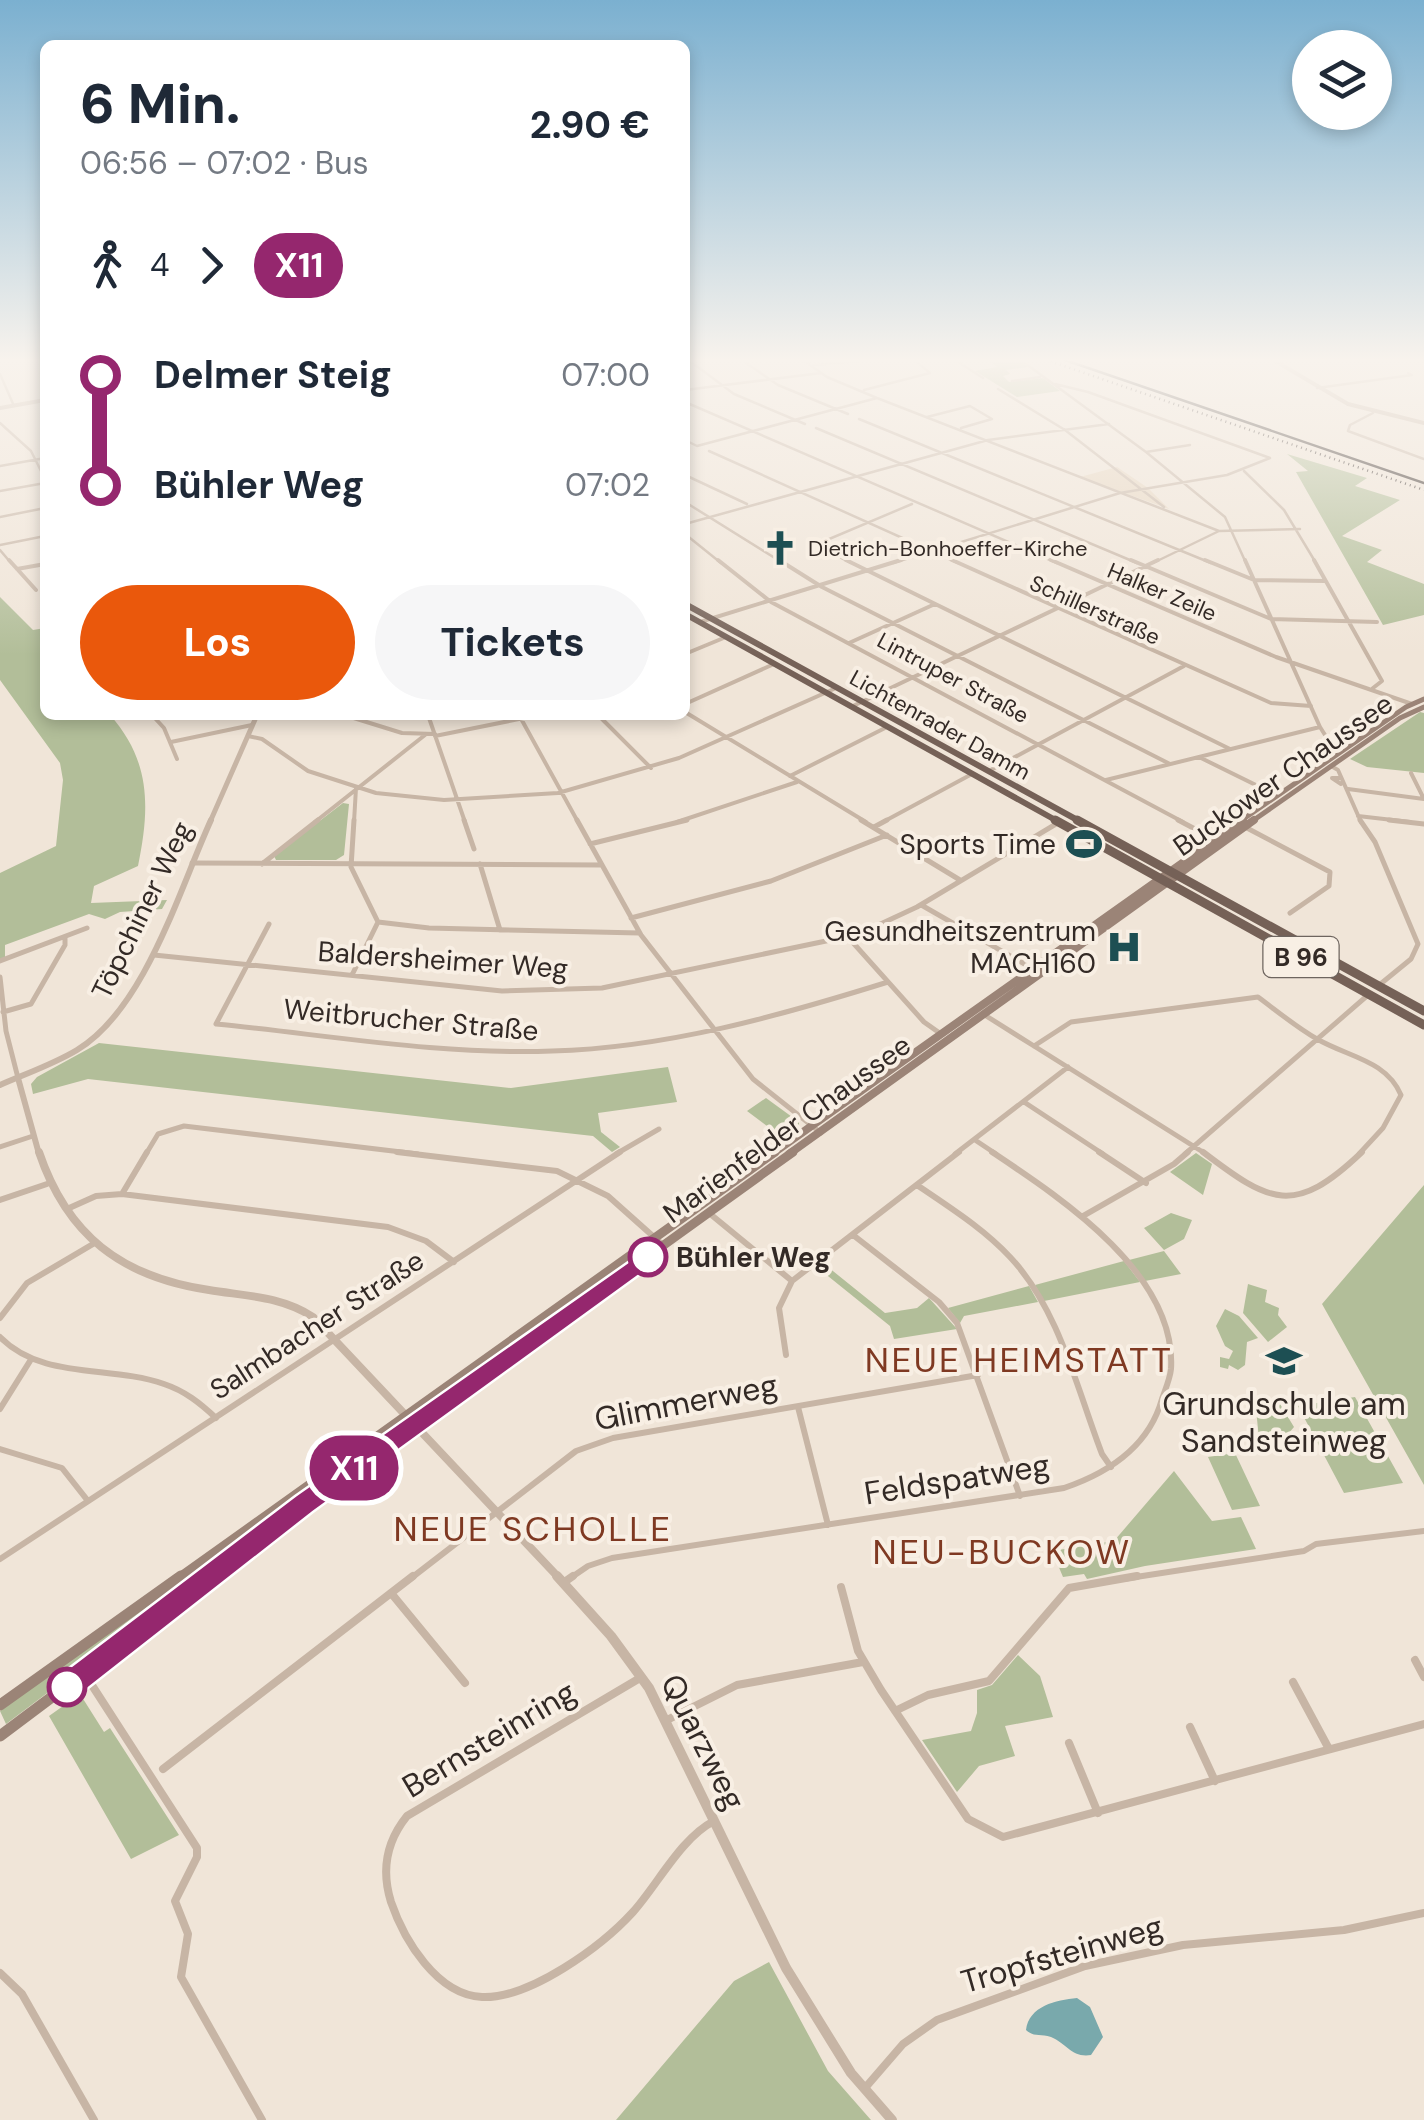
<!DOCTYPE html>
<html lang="de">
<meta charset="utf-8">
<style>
body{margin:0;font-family:"DM Sans",sans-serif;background:#f6f6f7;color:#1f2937;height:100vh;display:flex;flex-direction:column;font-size:38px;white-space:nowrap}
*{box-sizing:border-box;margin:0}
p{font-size:32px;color:#747a83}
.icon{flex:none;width:55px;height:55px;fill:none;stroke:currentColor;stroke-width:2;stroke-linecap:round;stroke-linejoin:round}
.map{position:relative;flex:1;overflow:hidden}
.side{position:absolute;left:40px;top:40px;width:650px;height:680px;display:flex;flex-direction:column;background:#fff;border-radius:15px;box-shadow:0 5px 15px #0003}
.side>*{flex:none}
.badge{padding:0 20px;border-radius:32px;font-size:35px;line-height:65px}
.fabs{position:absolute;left:1292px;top:30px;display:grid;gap:20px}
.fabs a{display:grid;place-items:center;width:100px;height:100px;border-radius:50%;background:#fff;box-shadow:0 5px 15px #0003;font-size:50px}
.map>.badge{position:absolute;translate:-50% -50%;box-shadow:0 0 0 5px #fff}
.legs{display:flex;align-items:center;gap:15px;height:110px;padding:0 40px;font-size:32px}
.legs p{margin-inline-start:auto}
.summary{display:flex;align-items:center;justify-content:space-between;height:170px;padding:0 40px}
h1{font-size:55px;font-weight:800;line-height:75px}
.cta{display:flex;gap:20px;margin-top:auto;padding:20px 40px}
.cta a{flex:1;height:115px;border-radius:60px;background:#ea580c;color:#fff;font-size:40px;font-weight:800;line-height:115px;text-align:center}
.cta a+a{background:#f6f6f7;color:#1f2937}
ul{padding:0 40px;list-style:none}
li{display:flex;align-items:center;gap:35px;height:110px;font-size:38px}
li i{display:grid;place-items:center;width:15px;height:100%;margin:0 12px;background:currentColor}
li i::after{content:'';width:25px;height:25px;margin:-12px;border:8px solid;border-radius:50%;background:#fff}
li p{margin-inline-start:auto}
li:first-child i{background:linear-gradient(#0000 50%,currentColor 0)}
li:last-child i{background:linear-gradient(currentColor 50%,#0000 0)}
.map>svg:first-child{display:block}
.green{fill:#b2be99}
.plaza{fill:#e7d6c0}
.water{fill:#79a9ac}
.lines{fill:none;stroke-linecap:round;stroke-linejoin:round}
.minor-far4{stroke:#c7b5a5;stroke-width:2.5}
.minor-far3{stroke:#c7b5a5;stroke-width:4}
.minor-far2{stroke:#c7b5a5;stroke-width:5}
.minor-far1{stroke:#c7b5a5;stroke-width:6}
.minor{stroke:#c7b5a5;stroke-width:8}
.tertiary-far4{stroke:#c7b5a5;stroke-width:4}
.tertiary-far3{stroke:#c7b5a5;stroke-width:5}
.tertiary-far2{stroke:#c7b5a5;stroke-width:6}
.tertiary-far1{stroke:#c7b5a5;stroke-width:8}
.tertiary{stroke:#c7b5a5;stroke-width:10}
.secondary-far3{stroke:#9b8477;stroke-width:5}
.secondary-far2{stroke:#9b8477;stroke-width:8}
.secondary-far1{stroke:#9b8477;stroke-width:9}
.secondary{stroke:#9b8477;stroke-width:11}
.primary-far1{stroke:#756157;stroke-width:6}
.primary{stroke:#756157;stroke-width:9}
.tram{stroke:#332a26;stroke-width:2.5}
.rail{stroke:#332a26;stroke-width:2.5;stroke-dasharray:1 4;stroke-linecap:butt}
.line-1{fill:#95276e;stroke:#fff;stroke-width:2.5}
.stop-1-dot{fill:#fff;stroke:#95276e;stroke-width:5}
.labels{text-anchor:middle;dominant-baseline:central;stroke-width:8;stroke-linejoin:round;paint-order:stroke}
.far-poi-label{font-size:22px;fill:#332a26;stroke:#f8efe4;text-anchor:start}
.far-street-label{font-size:22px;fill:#332a26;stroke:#f8efe4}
.shield{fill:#f8efe4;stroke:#6e655f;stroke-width:2.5}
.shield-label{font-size:25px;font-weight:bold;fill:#332a26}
.street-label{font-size:28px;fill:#332a26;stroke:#f8efe4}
.poi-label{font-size:28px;fill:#332a26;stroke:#f8efe4;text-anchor:end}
.stop-label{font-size:28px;font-weight:bold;fill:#332a26;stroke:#f8efe4;text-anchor:start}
.near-street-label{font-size:32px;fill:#332a26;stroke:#f8efe4}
.near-poi-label{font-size:32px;fill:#332a26;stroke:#f8efe4}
.near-neighbourhood-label{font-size:35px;letter-spacing:2.5px;fill:#7f3922;stroke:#f8efe4}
</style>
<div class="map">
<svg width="1424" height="2120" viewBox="0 0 1424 2120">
<rect width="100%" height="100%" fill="#f0e5d8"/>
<path class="green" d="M985 358H1016L1028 367 1006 370 1010 374 1003 376 1009 382 1043 378 1060 391 1017 397 975 371 997 367Z
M1287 454 1367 478 1355 486 1400 500 1342 536 1382 550 1367 562 1424 584V615L1383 625 1296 472 1308 471Z
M0 597 33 630 45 628V715H110C151 761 150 808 138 866L94 886 91 903 167 900 162 909 120 912 105 919 89 914 5 945V958L0 960V873L56 846 63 780 60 763 0 680Z
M1420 712 1424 713V773L1367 767 1350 759Z
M343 803 349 804 344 855 336 860H276L274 856Z
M99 1043 511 1088 668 1067 677 1102 598 1113 601 1132 620 1147 612 1152 593 1136 88 1079 33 1094 31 1084 37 1077Z
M766 1098 799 1122V1127L783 1138 747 1111Z
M1196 1153 1212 1164 1203 1195 1170 1172Z
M1424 1185V1485L1322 1304Z
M1171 1213 1192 1220 1184 1239 1164 1250 1144 1228Z
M1164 1251 1181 1274 1145 1281 1129 1260Z
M1124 1261 1140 1282 1044 1301 1035 1285Z
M823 1263 885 1313 917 1308 929 1298 957 1329 894 1339 890 1326 818 1268Z
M1248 1284 1267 1290 1265 1302 1279 1308 1278 1315 1287 1327 1268 1342 1243 1313Z
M1029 1286 1038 1302 964 1316 960 1323 948 1308Z
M1225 1309 1239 1316 1258 1338 1247 1342 1245 1365 1238 1370 1229 1365 1228 1369 1220 1367V1357L1229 1359 1233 1351 1225 1346 1216 1326Z
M1355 1397 1403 1483 1344 1493 1298 1406Z
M1280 1404 1294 1427 1282 1441 1264 1444 1259 1439 1256 1409Z
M368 1447 369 1451 6 1724 0 1711 30 1687Z
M1235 1453 1260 1506 1232 1510 1208 1457Z
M1174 1471 1212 1521 1241 1517 1256 1549 1145 1566 1087 1579 1084 1574 1063 1577 1052 1551 1114 1541Z
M1018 1655 1040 1676 1053 1717 1005 1726 1015 1756 979 1766 957 1792 922 1740 971 1731 977 1713V1690L992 1685Z
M80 1694 104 1732 110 1728 179 1835 131 1859 49 1716Z
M769 1962 828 2071 871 2120H616L734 1981Z"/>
<path class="plaza" d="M1117 467 1148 488 1169 509 1080 477Z"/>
<path class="water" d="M1077 1998 1090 2007 1103 2037 1091 2055C1072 2058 1067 2044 1051 2037 1040 2033 1035 2038 1026 2030 1029 2006 1056 2000 1077 1998Z"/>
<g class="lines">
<path class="minor-far4" d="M686 358 734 394 805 424
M739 358 778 385 848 414
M800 358 827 377 877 398 1219 531
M952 358 983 378
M1018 358 1146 452 1225 517 1246 563
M1103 358H1111
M814 365 896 358
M0 374 14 406
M1012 381 1040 377
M1317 388 1412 375 1408 373
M998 389 1065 430 1164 507
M685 390 821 373
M864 390 930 373 912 358
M685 402 1057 563
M1373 413 1350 425 1348 431 1424 459
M927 417 970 406 992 419 961 428
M859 419 1211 563
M0 423 31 451 45 479
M816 428 1137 563
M685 440 697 446 877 398
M709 451 958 563
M1146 452 1190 445
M0 466 45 458
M1244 471 1284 510 1316 563
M685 475 747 504
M0 491 45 483
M685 502 783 563
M0 517 45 508
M685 524 988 440 1109 424
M685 534 721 563
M0 545 45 536
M0 550 11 563
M851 563 815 545 912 504
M893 563 1120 493 1227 475 1270 458 1088 392 1055 384
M1153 563 1219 531 1300 529"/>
<path class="minor-far3" d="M9 560 36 590
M718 560 771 602 1183 822
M779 560 822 587 1170 764
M846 560 1230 749
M952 560 1271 703 1311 706
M1051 560 1276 657 1412 704
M1131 560 1271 619 1377 622
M1205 560 1254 580 1325 581
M1245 560 1320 727 1337 754
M1314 560 1382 681 1373 688
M17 569 45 564
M700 622 901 560
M849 643 935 604
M685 654 726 637
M685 704 774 664
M851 707 1158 560
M685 712 866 822
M152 715 164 728 177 759
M344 715 402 733 435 734
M428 715 465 822
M519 715 578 822
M598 715 651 768
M248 736 262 739 308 771 376 793 444 800 558 793 679 758 836 688
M435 736 539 715
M171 742 252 725
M1199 757 1276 795
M1331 766 1338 770 1361 822
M989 771 1184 666
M1411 773 1424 799
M790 776 887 727
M1341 778H1332L1341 784
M1106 780 1320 727
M1348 789 1424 799
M1358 816 1410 822
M315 822 425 735
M354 822 356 788
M677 822 797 782
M883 822 972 774"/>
<path class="minor-far2" d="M354 820 351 867 378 922
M464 820 474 849
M577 820 641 935 753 1079 821 1133
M861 820 960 880
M1178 820 1214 839
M1360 820 1375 842 1418 944 1411 959 1378 986
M1389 820 1424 824
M874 827 887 820
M1245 827 1330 872 1329 886 1290 913
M590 844 687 820
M192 863 602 865
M262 864 318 820
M480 864 500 930
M923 906 1035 970
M631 918 771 881 887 835
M378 922 429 928 639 933
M269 924 216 1024C328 1035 439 1055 552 1051 666 1048 779 1016 888 982
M847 936 924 1022 941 1034
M154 955 502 991 602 988 826 941 874 927 917 907 1056 824
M0 961 87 928
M352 975 378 922
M0 977 6 1031 18 1078
M3 1012 31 1004 65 945V937
M983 1014 1034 1046
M1034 1046 1206 1154
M1034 1046 1071 1022 1258 997C1277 1011 1296 1027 1317 1039 1348 1057 1386 1060 1401 1095L1383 1128 1359 1154
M1024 1102 1103 1154
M975 1140 996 1154
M0 1147 33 1136
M146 1154 158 1134 184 1126 418 1154
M616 1154 659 1129
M955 1154 1068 1067
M1185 1154 1368 995"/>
<path class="minor-far1" d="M397 1152 557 1171 608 1196 664 1246
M1099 1152 1146 1183
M1203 1152C1270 1203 1294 1217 1362 1152
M917 1185C949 1207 983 1228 1010 1257 1059 1309 1077 1389 1102 1454L1111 1467
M122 1194 147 1152
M0 1200 47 1184
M67 1209 96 1196 122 1194 388 1227 426 1241 454 1262
M709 1213 792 1281
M1083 1216 1174 1164 1188 1152
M853 1235 939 1302 957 1323 1020 1496
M0 1318 27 1283 93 1244
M0 1337C42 1380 110 1365 164 1384 185 1391 200 1403 216 1418
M786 1355 779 1308 792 1281 959 1152
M798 1407 828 1525
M0 1409 30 1361
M0 1449 62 1468 88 1501
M0 1559 620 1152
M410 1579 576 1451 613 1438 978 1375
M569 1579 588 1566 612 1558 1064 1488C1108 1473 1149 1446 1162 1399 1165 1390 1170 1379 1171 1369 1177 1274 1061 1198 992 1152
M1123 1579 1304 1551 1316 1544 1424 1531"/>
<path class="minor" d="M563 1583 573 1576
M841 1587 858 1651 881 1690 968 1819 1003 1837 1424 1724
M391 1593 465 1683
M1415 1660 1424 1677
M86 1676 197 1848V1857L175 1901 188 1934 181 1977 262 2120
M640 1678 407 1816C386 1842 381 1870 391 1902 404 1940 437 1995 482 1997 530 1999 602 1946 633 1912 658 1884 681 1838 714 1821
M1293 1682 1329 1749
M895 1711 928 1695 989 1681 1069 1588 1137 1576
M667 1720 737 1685 863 1662
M1190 1727 1215 1781
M1069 1743 1098 1813
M163 1769 413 1576
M0 1973 22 1994 94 2120
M865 2088 903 2044 937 2020 1085 1966 1183 1945 1344 1930 1424 1913"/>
<path class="tertiary-far4" d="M1270 358 1348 404 1424 423
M0 408 45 400"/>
<path class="tertiary-far3" d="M210 822 257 715"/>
<path class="tertiary-far2" d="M18 1078 39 1154
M0 1085C25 1074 54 1064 77 1050 145 1009 179 890 211 820"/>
<path class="tertiary-far1" d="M39 1152C67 1235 121 1277 209 1290 245 1296 281 1296 313 1317L560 1579"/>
<path class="tertiary" d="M557 1576 611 1636 649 1688 786 1968 851 2073 892 2120"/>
<path class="secondary-far3" d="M1239 822 1406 707 1424 699
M1251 822 1400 718 1424 707"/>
<path class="secondary-far2" d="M772 1154 1243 820
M789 1154 1254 820"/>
<path class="secondary-far1" d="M177 1579 775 1152
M210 1579 304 1504 793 1152"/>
<path class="secondary" d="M0 1705 181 1576
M0 1736 213 1576"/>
<path class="primary-far1" d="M685 604 1081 822
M685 614 1059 822"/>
<path class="primary" d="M1055 820 1424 1025
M1077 820 1424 1011"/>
<path class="tram" d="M1059 358 1424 483"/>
<path class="rail" d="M1041 358 1424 490"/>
</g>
<linearGradient id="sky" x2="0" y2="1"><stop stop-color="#7bb0d0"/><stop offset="0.55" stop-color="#f8f3ed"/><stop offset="1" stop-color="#f8f3ed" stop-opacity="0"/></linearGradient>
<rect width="1424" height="655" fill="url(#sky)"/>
<path class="line-1" d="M648 1248 656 1250 660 1257 656 1263 313 1512 77 1697 67 1701 57 1697 53 1687 57 1677 295 1496Z"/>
<defs>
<symbol id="church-bare" viewBox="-9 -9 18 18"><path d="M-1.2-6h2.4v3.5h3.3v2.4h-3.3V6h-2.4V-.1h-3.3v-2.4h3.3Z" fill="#1d4f53" stroke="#f8efe4" stroke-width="2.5" paint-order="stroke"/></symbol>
<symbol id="stadium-bare" viewBox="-9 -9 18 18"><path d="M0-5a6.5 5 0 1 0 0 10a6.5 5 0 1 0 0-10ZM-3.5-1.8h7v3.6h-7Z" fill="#1d4f53" stroke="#f8efe4" stroke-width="2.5" paint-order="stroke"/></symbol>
<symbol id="hospital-bare" viewBox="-9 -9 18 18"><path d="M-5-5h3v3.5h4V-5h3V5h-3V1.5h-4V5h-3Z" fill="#1d4f53" stroke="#f8efe4" stroke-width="2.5" paint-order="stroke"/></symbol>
<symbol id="school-bare" viewBox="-9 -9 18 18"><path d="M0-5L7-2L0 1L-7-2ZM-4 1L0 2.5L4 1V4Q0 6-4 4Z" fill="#1d4f53" stroke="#f8efe4" stroke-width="2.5" paint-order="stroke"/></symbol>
</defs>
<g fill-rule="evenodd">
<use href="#church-bare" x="755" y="523" width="50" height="50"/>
<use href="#stadium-bare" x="1059" y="819" width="50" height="50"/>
<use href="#hospital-bare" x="1099" y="922" width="50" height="50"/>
<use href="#school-bare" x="1259" y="1336" width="50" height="50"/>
</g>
<g class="stop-1-dot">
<circle cx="648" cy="1257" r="18"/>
<circle cx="67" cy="1687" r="18"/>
</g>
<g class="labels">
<g class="far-poi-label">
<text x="808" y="548">Dietrich-Bonhoeffer-Kirche</text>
</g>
<g class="far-street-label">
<text transform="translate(1162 592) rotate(23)">Halker Zeile</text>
<text transform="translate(1095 610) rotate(24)">Schillerstraße</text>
<text transform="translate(953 678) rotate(28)">Lintruper Straße</text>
<text transform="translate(940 725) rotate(29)">Lichtenrader Damm</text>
</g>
<rect class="shield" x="1263.5" y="937" width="75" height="40" rx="8"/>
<g class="shield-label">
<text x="1301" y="957">B 96</text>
</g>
<g class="street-label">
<text transform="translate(1283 775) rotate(-35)">Buckower Chaussee</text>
<text transform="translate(142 910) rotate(-64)">Töpchiner Weg</text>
<text transform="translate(443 960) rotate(4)">Baldersheimer Weg</text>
<text transform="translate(411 1020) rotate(5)">Weitbrucher Straße</text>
<text transform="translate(787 1129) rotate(-36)">Marienfelder Chaussee</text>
<text transform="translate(317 1325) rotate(-33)">Salmbacher Straße</text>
</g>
<g class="poi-label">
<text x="1056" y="844">Sports Time</text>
<text x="1096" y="931">Gesundheitszentrum<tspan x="1096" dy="32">MACH160</tspan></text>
</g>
<g class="stop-label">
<text x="676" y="1257">Bühler Weg</text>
</g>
<g class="near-street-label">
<text transform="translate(686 1402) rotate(-11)">Glimmerweg</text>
<text transform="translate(957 1479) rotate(-9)">Feldspatweg</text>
<text transform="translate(489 1739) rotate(-31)">Bernsteinring</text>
<text transform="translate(703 1742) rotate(63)">Quarzweg</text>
<text transform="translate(1062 1954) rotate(-16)">Tropfsteinweg</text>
</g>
<g class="near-poi-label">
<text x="1284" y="1404">Grundschule am<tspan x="1284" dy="37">Sandsteinweg</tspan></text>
</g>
<g class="near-neighbourhood-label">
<text x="1019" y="1360">NEUE HEIMSTATT</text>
<text x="533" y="1529">NEUE SCHOLLE</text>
<text x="1002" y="1552">NEU-BUCKOW</text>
</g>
</g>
</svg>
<div class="fabs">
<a><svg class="icon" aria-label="layers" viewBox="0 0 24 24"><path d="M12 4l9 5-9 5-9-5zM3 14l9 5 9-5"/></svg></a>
</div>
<b class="badge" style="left:354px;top:1468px;background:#95276e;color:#fff">X11</b>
<section class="side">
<div class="summary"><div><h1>6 Min.</h1><p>06:56 – 07:02 · Bus</p></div><b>2.90 €</b></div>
<div class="legs"><svg class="icon" aria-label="walk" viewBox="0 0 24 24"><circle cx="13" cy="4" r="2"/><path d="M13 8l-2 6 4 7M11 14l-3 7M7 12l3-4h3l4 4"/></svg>4<svg class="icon" aria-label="forward" viewBox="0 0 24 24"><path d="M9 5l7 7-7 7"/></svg><b class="badge" style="background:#95276e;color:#fff">X11</b></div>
<ul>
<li><i style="color:#95276e"></i><b>Delmer Steig</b><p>07:00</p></li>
<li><i style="color:#95276e"></i><b>Bühler Weg</b><p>07:02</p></li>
</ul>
<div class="cta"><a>Los</a><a>Tickets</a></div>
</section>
</div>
